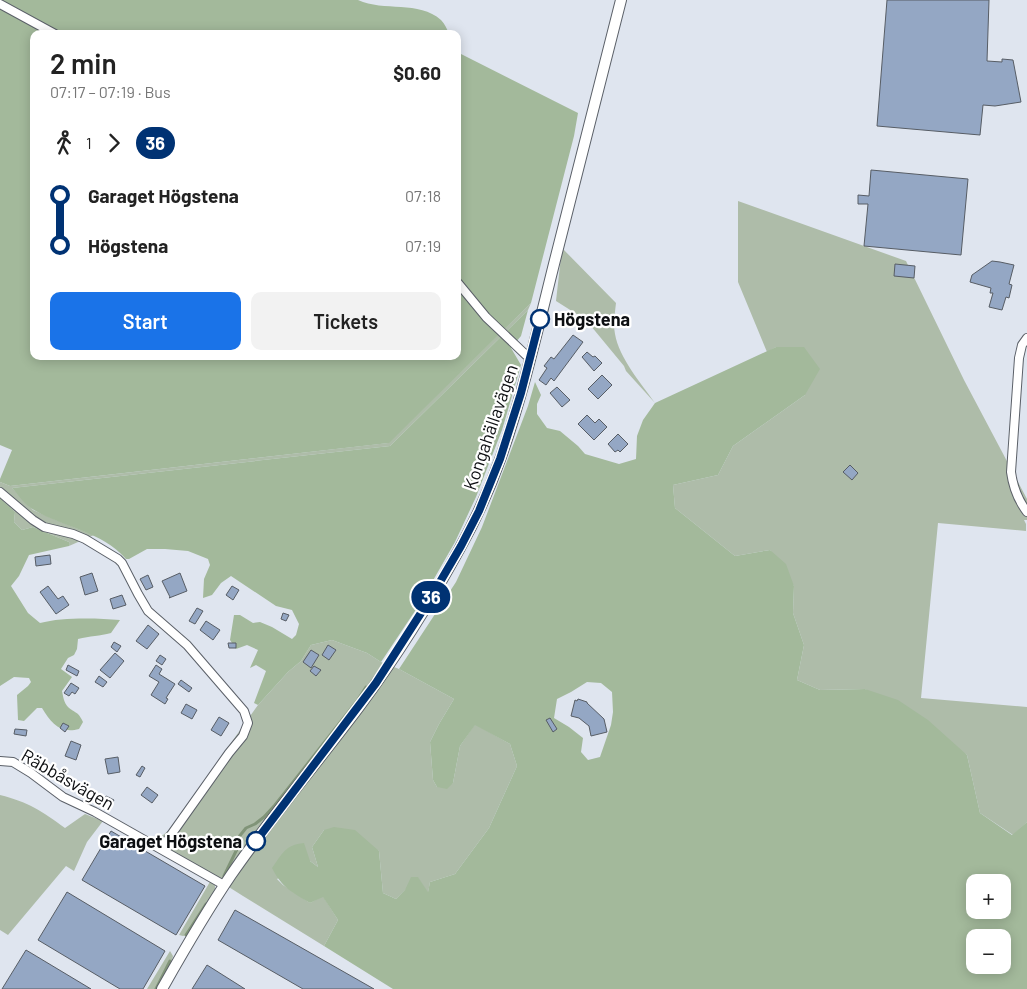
<!DOCTYPE html>
<meta charset="utf-8">
<style>
body{margin:0;font-family:Barlow,sans-serif;background:#f2f2f2;color:#222;height:100vh;display:flex;flex-direction:column;font-size:19px;white-space:nowrap}
*{box-sizing:border-box;margin:0}
p{font-size:16px;color:#767676}
.icon{flex:none;width:28px;height:28px;fill:none;stroke:currentColor;stroke-width:2;stroke-linecap:round;stroke-linejoin:round}
.map{position:relative;flex:1;overflow:hidden}
.panel{position:absolute;left:30px;top:30px;width:431px;height:330px;display:flex;flex-direction:column;background:#fff;border-radius:10px;box-shadow:0 2px 12px #0003}
.panel>*{flex:none}
.badge{padding:0 10px;border-radius:16px;font-size:18px;line-height:32px}
.fabs{position:absolute;left:966px;top:874px;display:grid;gap:10px}
.fabs a{display:grid;place-items:center;width:45px;height:45px;border-radius:10px;background:#fff;box-shadow:0 2px 12px #0003;font-size:25px}
.map>.badge{position:absolute;translate:-50% -50%;box-shadow:0 0 0 2px #fff}
.legs{display:flex;align-items:center;gap:8px;height:55px;padding:0 20px;font-size:16px}
.legs p{margin-inline-start:auto}
.headline{display:flex;align-items:center;justify-content:space-between;height:85px;padding:0 20px}
h1{font-size:28px;font-weight:600;line-height:38px}
.cta{display:flex;gap:10px;margin-top:auto;padding:10px 20px}
.cta a{flex:1;height:58px;border-radius:10px;background:#1a73e8;color:#fff;font-size:20px;font-weight:600;line-height:58px;text-align:center}
.cta a+a{background:#f2f2f2;color:#222}
ul{padding:0 20px;list-style:none}
li{display:flex;align-items:center;gap:18px;height:50px;font-size:19px}
li i{display:grid;place-items:center;width:8px;height:100%;margin:0 6px;background:currentColor}
li i::after{content:'';width:12px;height:12px;margin:-6px;border:4px solid;border-radius:50%;background:#fff}
li p{margin-inline-start:auto}
li:first-child i{background:linear-gradient(#0000 50%,currentColor 0)}
li:last-child i{background:linear-gradient(currentColor 50%,#0000 0)}
.map>svg:first-child{display:block}
.green{fill:#aebca9}
.forest{fill:#a3b99b;fill-rule:evenodd}
.lines{fill:none;stroke-linecap:round;stroke-linejoin:round}
.stream{stroke:#809478;stroke-width:3}
.building{fill:#94a7c4;stroke:#575d65}
.minor-casing{stroke:#5b6068;stroke-width:10}
.tertiary-casing{stroke:#5b6068;stroke-width:12}
.minor{stroke:#fff;stroke-width:8}
.tertiary{stroke:#fff;stroke-width:10}
.line-1-casing{stroke:#fff;stroke-width:11}
.line-1{stroke:#003273;stroke-width:8}
.stop-1-dot{fill:#fff;stroke:#003273;stroke-width:2.5}
.labels{text-anchor:middle;dominant-baseline:central;stroke-width:4.5;stroke-linejoin:round;paint-order:stroke}
.stop-label{font-size:18px;font-weight:bold;fill:#0c0e11;stroke:#fff;text-anchor:start}
.street-label{font-size:18px;fill:#0c0e11;stroke:#fff}
</style>
<div class="map">
<svg width="1027" height="989" viewBox="0 0 1027 989">
<rect width="100%" height="100%" fill="#dfe5ef"/>
<path class="green" d="M738 201 906 261 964 380 1027 499V520H1024L1026 524V531L938 523 921 698 1027 707V822L1013 835 980 813 967 755 865 689 820 690 797 680 804 645 793 613 794 586 770 550 735 556 675 508 673 485 718 475 733 446 805 395 776 347 767 352 738 282Z
M562 248 616 303C615 312 613 325 615 334 619 358 641 383 655 403L626 371 624 366 586 320 556 301Z
M531 303 528 310 390 446 12 488 33 510 56 520 94 535 69 546 70 544 69 542 33 527 22 530 14 522 15 512 0 498V482L10 486 388 443Z
M332 640 367 653 381 662 399 669 454 699 439 724 430 742 433 780 437 787 453 783 460 746 475 724 510 744 517 766 489 828 455 874 430 882 428 893 418 878 396 899 383 893 379 851 324 830 312 847 318 867 310 861 277 879 283 885 310 903 323 896 338 920 324 946 243 896 156 841 169 830 258 705 288 672 301 661 311 645Z
M0 795C28 802 42 811 65 828L85 814 103 821 87 842 74 871 66 866 8 935 0 930Z
M211 880 215 884V891L187 935 183 936 179 935Z
M170 951 173 956 172 960 157 989H147Z"/>
<path class="forest" d="M0 0H358C384 12 419 0 441 20 445 24 447 29 449 34H34V356H458V48L461 54 578 113 574 136 531 303 389 443 10 486 0 482V479L12 450 0 445Z
M528 310 521 336 511 348 521 365 502 430 476 497 455 542 419 605 381 662 367 653 332 640 311 645 301 661 288 672 258 705 254 703 266 671 256 665 250 668 258 650 247 645 236 649 230 640 234 615H240L253 623 260 622 272 627 292 639 296 635 299 624 292 610 276 606 231 576 221 583 212 595 203 598 204 579 210 565 208 559 188 551 165 549H147L129 559H126C101 531 65 528 34 510 25 505 19 496 12 488L390 446Z
M776 347H804L820 369 805 395 733 446 718 475 673 485 675 508 735 556 770 550 786 564 794 586 793 613 804 645 797 680 820 690 865 689 898 700 928 720 967 755 980 813 1012 835 1027 822V989H393L324 946 338 920 323 897 310 903C292 892 282 888 272 868 282 854 285 845 304 843L310 861 318 867 312 847 324 830 334 827 355 830 379 851 383 893 396 899 405 890 411 877H418L428 892 430 882 455 874 489 828 517 766 510 744 475 725 460 746 453 783 447 789 437 787 433 780 430 742 439 724 454 699 399 669 456 582 482 527 528 406 535 382 541 395 537 404V414L547 428 560 431 578 446 585 454 619 464 636 459 637 436 643 420 655 403ZM587 682 601 683 612 692 613 712 611 725 600 757 588 760 581 752 583 738 569 727 554 718 557 699 571 692ZM975 882H1002V910H975ZM975 938H1002V965H975Z
M0 498 15 512 14 522 22 530 33 527 69 542 70 544 69 546 29 555 19 576 11 586 28 613 40 623C62 617 97 618 120 620L111 633C100 636 90 636 78 639L77 649 74 655 68 658 61 669 72 677 62 691C63 696 64 703 68 707 76 714 78 711 83 722L79 729C60 734 51 723 42 708H37L24 721 18 720 17 695 28 686 31 682 29 678 14 677 0 686Z"/>
<g class="lines">
<path class="stream" d="M224 876 237 849 238 838 246 828 255 824 264 817 275 805 357 701 366 687
M186 935 206 904
M156 989 170 961"/>
</g>
<path class="building" d="M887 0H989L987 61 1002 62V59L1013 60 1021 102 995 106 983 105 980 135 877 126Z
M871 170 968 179 961 255 864 246 868 204H858V195L869 196Z
M992 261 1000 262 1014 265 1009 284 1012 285 1009 298 1006 297 1002 310 989 307 993 293H990L991 288 970 282 972 275Z
M895 264 915 266 914 278 894 276Z
M573 335 583 342 554 381 551 378 546 385 539 380 547 368 544 366 551 357 554 359Z
M587 352 593 357 595 356 602 363 594 371 582 357Z
M602 375 612 385 598 399 588 389Z
M557 387 570 400 562 407 550 393Z
M587 415 595 423 599 419 607 427 594 440 578 424Z
M618 434 628 444 620 452 618 450 615 452 608 444Z
M850 465 858 473 852 480 843 472Z
M50 555 51 564 36 566 35 557Z
M92 573 98 591 85 595 80 577Z
M180 573 187 591 169 598 170 597 162 581Z
M148 575 153 587 146 590 140 579Z
M48 586 58 599 63 596 69 605 56 614 40 592Z
M232 586 239 590 233 600 226 595Z
M122 595 126 605 113 609 110 599Z
M197 608 203 611 195 624 189 621Z
M283 613 289 615 286 621 281 619Z
M206 621 220 630 213 640 200 630Z
M148 625 159 634 147 649 136 641Z
M114 642 121 646 117 652 111 647Z
M228 643H236V648H229Z
M328 645 336 650 329 660 322 655Z
M311 650 319 655 311 668 303 662Z
M115 653 124 661 110 678 100 670Z
M160 655 166 659 162 665 156 661Z
M68 665 79 671 77 676 66 670Z
M156 665 162 669 159 674 175 684 166 698 168 699 165 704 151 695 159 682 149 676Z
M314 666 321 670 316 676 310 671Z
M99 676 107 682 103 687 95 682Z
M181 680 192 688 189 692 178 684Z
M71 683 79 688 75 694 72 692 69 696 64 693Z
M578 699 587 702V703L604 719 607 732 591 736 589 726 579 718 571 716 575 700 577 701Z
M186 704 197 710 192 719 181 713Z
M219 717 229 723 221 736 211 730Z
M550 718 557 729 553 732 546 720Z
M63 723 69 726 65 732 60 728Z
M15 729 27 730 26 736 14 734Z
M71 741 81 745 76 760 65 756Z
M118 757 120 772 108 774 105 759Z
M39 761 47 767 43 773 35 767Z
M142 766 145 768 140 777 136 775Z
M81 787 88 792 85 797 78 792Z
M147 787 158 795 152 803 141 795Z
M106 796 114 800 110 807 103 802Z
M111 831 205 886 176 935 82 880Z
M67 892 165 951 143 989H120L38 940Z
M235 910 374 989H303L218 940Z
M26 950 91 989H2Z
M207 965 245 989H192Z"/>
<g class="lines">
<defs>
<path id="minor" d="M0 4 55 34
M458 283 486 317 526 355 531 356
M1027 338 1022 345 1019 358 1011 472C1013 487 1018 500 1027 512
M0 492 33 520 44 527 73 534 85 539 118 559 122 563 138 594 148 611 187 645 244 711 248 723 243 736 229 753 161 849
M0 761 13 762 31 773 63 797 95 812 224 885"/>
<path id="tertiary" d="M162 989C184 950 206 912 231 875 271 817 317 763 359 707 396 657 430 603 460 548 476 519 490 488 501 457 523 394 538 328 554 264 576 176 599 88 621 0"/>
</defs>
<use href="#minor" class="minor-casing"/>
<use href="#tertiary" class="tertiary-casing"/>
<use href="#minor" class="minor"/>
<use href="#tertiary" class="tertiary"/>
</g>
<g class="lines">
<defs>
<path id="line-1" d="M256 841 376 683 430 599 461 546 479 511 500 459 521 393 540 319"/>
</defs>
<use href="#line-1" class="line-1-casing"/>
<use href="#line-1" class="line-1"/>
</g>
<g class="stop-1-dot">
<circle cx="540" cy="319" r="9"/>
<circle cx="256" cy="841" r="9"/>
</g>
<g class="labels">
<g class="stop-label">
<text x="554" y="319">Högstena</text>
<text x="242" y="841" text-anchor="end">Garaget Högstena</text>
</g>
<g class="street-label">
<text transform="translate(490 427) rotate(-71)">Kongahällavägen</text>
<text transform="translate(68 779) rotate(30)">Räbbåsvägen</text>
</g>
</g>
</svg>
<div class="fabs">
<a>+</a>
<a>−</a>
</div>
<b class="badge" style="left:431px;top:597px;background:#003273;color:#fff">36</b>
<section class="panel">
<div class="headline"><div><h1>2 min</h1><p>07:17 – 07:19 · Bus</p></div><b>$0.60</b></div>
<div class="legs"><svg class="icon" aria-label="walk" viewBox="0 0 24 24"><circle cx="13" cy="4" r="2"/><path d="M13 8l-2 6 4 7M11 14l-3 7M7 12l3-4h3l4 4"/></svg>1<svg class="icon" aria-label="forward" viewBox="0 0 24 24"><path d="M9 5l7 7-7 7"/></svg><b class="badge" style="background:#003273;color:#fff">36</b></div>
<ul>
<li><i style="color:#003273"></i><b>Garaget Högstena</b><p>07:18</p></li>
<li><i style="color:#003273"></i><b>Högstena</b><p>07:19</p></li>
</ul>
<div class="cta"><a>Start</a><a>Tickets</a></div>
</section>
</div>
